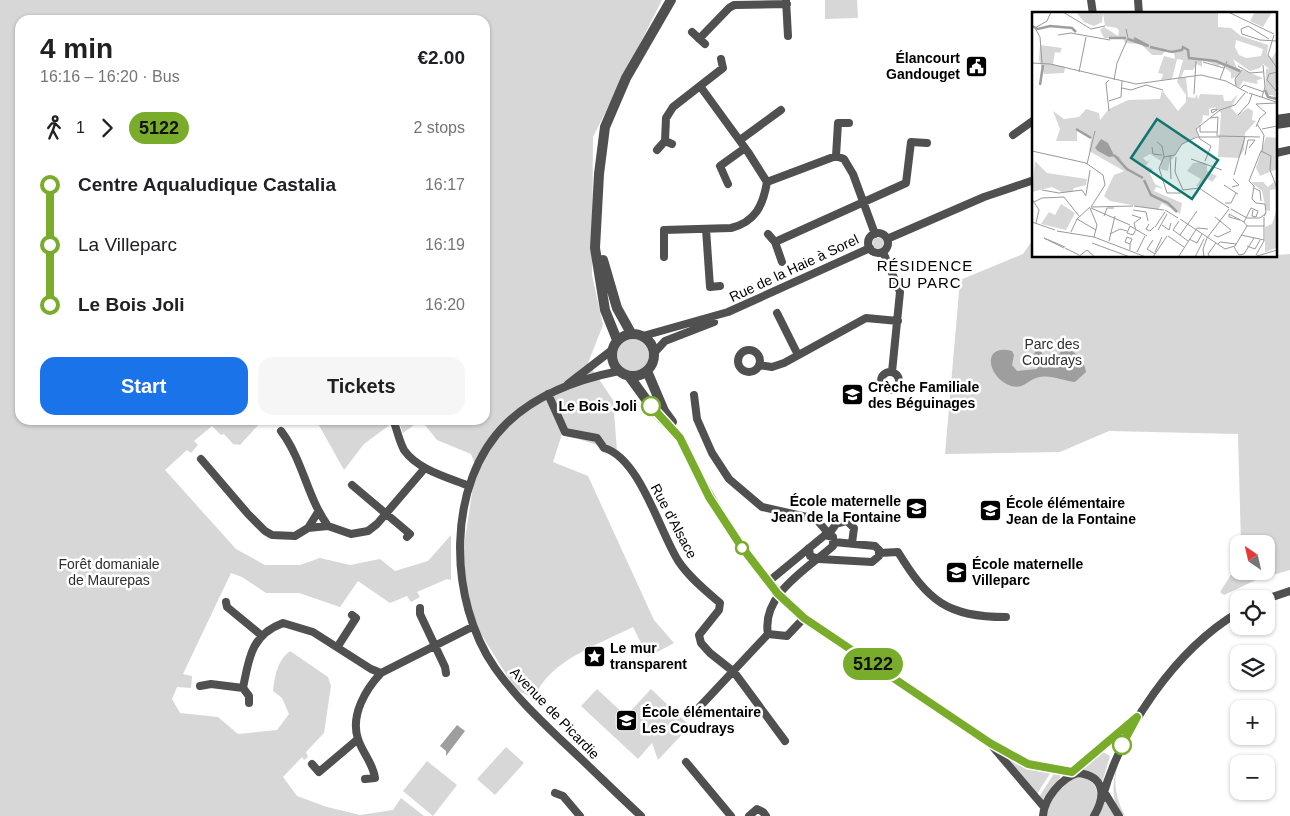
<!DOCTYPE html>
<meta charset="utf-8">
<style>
body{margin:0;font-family:Helvetica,sans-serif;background:#f6f6f6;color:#202124;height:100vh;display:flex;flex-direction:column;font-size:19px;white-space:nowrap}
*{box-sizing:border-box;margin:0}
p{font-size:16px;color:#757577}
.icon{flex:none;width:28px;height:28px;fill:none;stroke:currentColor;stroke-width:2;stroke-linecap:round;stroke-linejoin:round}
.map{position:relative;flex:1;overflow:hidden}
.details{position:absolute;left:15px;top:15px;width:475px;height:410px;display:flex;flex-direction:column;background:#fff;border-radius:15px;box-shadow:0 1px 4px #0004}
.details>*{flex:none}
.badge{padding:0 10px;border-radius:16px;font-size:18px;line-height:32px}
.needle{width:32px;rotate:326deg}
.tools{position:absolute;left:1230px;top:535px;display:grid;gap:10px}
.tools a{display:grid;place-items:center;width:45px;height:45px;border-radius:10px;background:#fff;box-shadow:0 1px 4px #0004;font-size:25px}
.map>.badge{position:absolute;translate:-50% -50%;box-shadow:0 0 0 2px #fff}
.legs{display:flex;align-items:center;gap:8px;height:55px;padding:0 25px;font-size:16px}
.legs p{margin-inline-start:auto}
.headline{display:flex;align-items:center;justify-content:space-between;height:85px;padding:0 25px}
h1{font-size:28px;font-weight:800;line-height:38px}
.cta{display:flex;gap:10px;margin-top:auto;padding:10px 25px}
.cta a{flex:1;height:58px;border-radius:15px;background:#1a73e8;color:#fff;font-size:20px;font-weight:800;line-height:58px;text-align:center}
.cta a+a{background:#f6f6f6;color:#202124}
ul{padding:0 25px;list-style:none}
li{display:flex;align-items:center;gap:18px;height:60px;font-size:19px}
li i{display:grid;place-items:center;width:8px;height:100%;margin:0 6px;background:currentColor}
li i::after{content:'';width:12px;height:12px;margin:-6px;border:4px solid;border-radius:50%;background:#fff}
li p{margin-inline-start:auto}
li:first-child i{background:linear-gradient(#0000 50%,currentColor 0)}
li:last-child i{background:linear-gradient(currentColor 50%,#0000 0)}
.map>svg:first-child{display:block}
.green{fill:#d7d7d7}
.water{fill:#9e9e9e}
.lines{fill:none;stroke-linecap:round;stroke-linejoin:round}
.minor{stroke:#505050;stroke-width:8}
.tertiary{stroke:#505050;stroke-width:10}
.line-1-casing{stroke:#fff;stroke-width:11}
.line-1{stroke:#79ac2b;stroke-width:8}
.stop-1-dot{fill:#fff;stroke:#79ac2b;stroke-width:2.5}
.labels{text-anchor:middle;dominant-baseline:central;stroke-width:5;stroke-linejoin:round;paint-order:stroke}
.poi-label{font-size:14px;font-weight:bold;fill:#000;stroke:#fff;text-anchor:start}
.street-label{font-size:14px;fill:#000;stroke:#fff}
.park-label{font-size:14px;fill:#2e2e2e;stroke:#fff}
.stop-label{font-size:14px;font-weight:bold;fill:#000;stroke:#fff;text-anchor:end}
.neighbourhood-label{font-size:15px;letter-spacing:1px;fill:#000;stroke:#fff}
.inset-river{fill:none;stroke:#9e9e9e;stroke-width:2.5}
.inset-road{fill:none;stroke:#999;stroke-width:1}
.view{fill:#0f766e;fill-opacity:0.15;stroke:#0f766e;stroke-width:2.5}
.inset-edge{fill:none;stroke:#000;stroke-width:2.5}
</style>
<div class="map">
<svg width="1290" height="816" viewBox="0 0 1290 816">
<rect width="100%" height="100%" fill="#fff"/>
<path class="green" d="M0 0H662L593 137 592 275 603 325 588 363 613 400 617 451 562 434 553 462 588 476 654 620 674 643 648 657 633 627C600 644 549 660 534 698L516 690 476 626 461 565 476 467 471 454 437 440 421 420H485V20H20V420H263L240 445 233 444 224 434 221 435 212 426 194 441 198 445 191 453 187 450 165 470 236 549 265 565H300L320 558 350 565 380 559 395 571 428 561 451 535V580L447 579 417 592 420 597 411 602 407 596 390 603 358 581 340 607 299 593H266L242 577 231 573 183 674 192 676 191 688 177 687 172 699 180 713 218 717 238 734 277 730 289 714 282 698 273 691C275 676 277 661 290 651L328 677 331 686 324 733 306 752 308 757 304 760 302 757 283 777 297 796 327 807 360 815 393 810 401 798 424 816H0Z
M825 0H857L858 18 825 19Z
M872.5 243a5.5 5.5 0 1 1 11 0a5.5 5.5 0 1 1-11 0Z
M1034 238V256H1233L1235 258 1290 254V570L1258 579 1224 595 1220 592 1239 562V571H1266V544H1241L1238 434 1109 431 1060 452 945 454 960 280 1023 254Z
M617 355a16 16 0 1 1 32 0a16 16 0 1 1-32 0Z
M316 420H389L391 424 364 444 344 470Z
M398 420H421L403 433Z
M597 689 626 716 651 689 690 726 658 760 652 743 638 759 581 706Z
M506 747 524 763 495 795 477 779Z
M1003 752 1051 772 1037 794Z
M1103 752 1110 756 1102 783 1092 773 1081 769Z
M427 761 457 785 433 816 403 791Z
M1118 765C1112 782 1117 801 1125 816 1110 808 1112 779 1118 765Z
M1055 772 1063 773 1043 801 1039 797Z
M1077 776C1100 779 1102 798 1090 816H1047C1049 798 1063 785 1077 776Z
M1105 801 1115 816H1098Z"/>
<path class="water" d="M1038 347 1047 361 1052 362 1065 347C1076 353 1084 359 1086 372L1075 382C1063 381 1052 375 1040 377 1029 378 1024 390 1011 386 987 378 981 343 1012 351L1014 355 1012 365 1017 371 1037 369 1038 362 1034 354Z
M457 725 465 731 446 756V751L440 746Z"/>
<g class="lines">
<path class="minor" d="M786 0 788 36
M1091 0 1093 14
M1138 0 1139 14
M692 32 705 44
M699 39 729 8 734 5 787 4
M700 86 748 152 767 182 836 156 844 159 853 174 875 234
M1276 119 1290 117
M1276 125 1290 123
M1013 135 1034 120
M740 140 781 110
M665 141 666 118 673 107 723 68 721 59
M657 150 665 141 672 144
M1276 153 1290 150
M836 156 838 123H849
M728 184 720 166 745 148
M706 229 710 287 720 286
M868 243a10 10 0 1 1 20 0a10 10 0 1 1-20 0Z
M768 234 775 242
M887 239 984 197 1034 180
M883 252 900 292 892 372
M664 257V230L731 228C755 222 763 206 767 182
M782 262 775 242 906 183 911 142 927 143
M777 313 798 355
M643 336 728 312 870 248
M738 361a11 11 0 1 1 22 0a11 11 0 1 1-22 0Z
M654 353 665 341 714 322
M759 365 772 367 784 363 866 318 898 321
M619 371C579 379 537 394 507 423 445 483 448 601 495 668 514 695 538 718 561 740 588 765 614 791 641 816
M881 381a9 9 0 1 1 18 0a9 9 0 1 1-18 0Z
M568 384 612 350
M548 394 565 432 597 438 604 448C640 458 660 533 679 562 689 577 706 591 720 603L719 610 699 635 701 643 710 653 734 672 785 741
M694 395 697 419 712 453 729 479 762 507 816 519 829 534 836 524 847 521 854 528 852 543
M393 420C397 429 399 441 404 450 418 470 447 477 469 486
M281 431C303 460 307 497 328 526
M680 438C713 505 749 567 804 618L990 743 1028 764 1078 773
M201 459 248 514 265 531 272 535 295 536 308 528 328 526 351 534 368 531 377 524 425 468
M352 485 410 534 407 537
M308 528 318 512
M809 548 810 556 819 559 872 562 879 556V550L875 546 834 542
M879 553 898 552C928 601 947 617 1006 617
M1266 599 1290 591
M226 602 227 607 261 635
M420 608V614L445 667 446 673
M768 634C761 595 807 569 833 546V537L825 535 768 582
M768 634 787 636 804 618
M338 646 356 618 352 615
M200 686 211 684 243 688
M249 703V696L243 688C249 658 251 635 283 623L313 632 371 669 381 673
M692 715 768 634
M993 747 1044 807
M686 762 731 816
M312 764 319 772 358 739
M1070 774 1132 722
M365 779 375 778C373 763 363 754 358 739 350 715 366 689 381 673L472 627
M1103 790 1119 816
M555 793 563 796 580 816
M1102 799C1121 729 1176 649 1239 612
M749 816 757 809 763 812 766 816
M1043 816C1044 799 1061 778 1078 773 1105 776 1106 796 1094 816"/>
<path class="tertiary" d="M603 260 617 308 631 333
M612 355a21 21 0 1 1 42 0a21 21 0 1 1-42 0Z
M617 340 605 310 595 248 599 174 605 127 626 78 671 0
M647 371 664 411 672 422
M629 376 653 409 680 438"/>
</g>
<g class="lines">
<defs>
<path id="line-1" d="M651 406 680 438 709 497 741 546 778 594 804 618 990 743 1028 764 1072 772 1137 717 1122 745"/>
</defs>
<use href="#line-1" class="line-1-casing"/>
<use href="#line-1" class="line-1"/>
</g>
<defs>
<symbol id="civic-square" viewBox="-11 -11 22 22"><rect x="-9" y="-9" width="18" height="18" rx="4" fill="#000" stroke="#fff"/><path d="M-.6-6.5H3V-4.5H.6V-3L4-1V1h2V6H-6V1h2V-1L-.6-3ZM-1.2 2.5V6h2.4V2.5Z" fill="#fff"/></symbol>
<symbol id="school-square" viewBox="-11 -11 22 22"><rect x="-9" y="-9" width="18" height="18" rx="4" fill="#000" stroke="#fff"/><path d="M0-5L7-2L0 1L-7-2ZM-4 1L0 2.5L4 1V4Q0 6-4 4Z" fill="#fff"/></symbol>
<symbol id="sight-square" viewBox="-11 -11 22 22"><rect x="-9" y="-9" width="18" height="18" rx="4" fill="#000" stroke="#fff"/><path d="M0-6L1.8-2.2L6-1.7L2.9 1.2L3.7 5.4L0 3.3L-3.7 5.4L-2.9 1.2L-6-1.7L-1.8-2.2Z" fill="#fff"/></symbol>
</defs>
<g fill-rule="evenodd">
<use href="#civic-square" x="964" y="54" width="25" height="25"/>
<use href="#school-square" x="840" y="382" width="25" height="25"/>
<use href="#school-square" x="904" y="496" width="25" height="25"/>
<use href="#school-square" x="978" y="498" width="25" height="25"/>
<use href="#school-square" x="944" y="560" width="25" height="25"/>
<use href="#sight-square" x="582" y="644" width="25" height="25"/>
<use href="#school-square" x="614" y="708" width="25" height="25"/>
</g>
<g class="stop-1-dot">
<circle cx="651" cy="406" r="9"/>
<circle cx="742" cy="548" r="6"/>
<circle cx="1122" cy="745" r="9"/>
</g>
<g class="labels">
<g class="poi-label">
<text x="960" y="58" text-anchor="end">Élancourt<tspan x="960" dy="16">Gandouget</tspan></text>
<text x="868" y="387">Crèche Familiale<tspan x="868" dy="16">des Béguinages</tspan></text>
<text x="901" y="501" text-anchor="end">École maternelle<tspan x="901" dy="16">Jean de la Fontaine</tspan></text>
<text x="1006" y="503">École élémentaire<tspan x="1006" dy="16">Jean de la Fontaine</tspan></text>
<text x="972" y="564">École maternelle<tspan x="972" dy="16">Villeparc</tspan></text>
<text x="610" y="648">Le mur<tspan x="610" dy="16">transparent</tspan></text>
<text x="642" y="712">École élémentaire<tspan x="642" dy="16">Les Coudrays</tspan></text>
</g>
<g class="street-label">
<text transform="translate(794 268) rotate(-25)">Rue de la Haie à Sorel</text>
<text transform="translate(674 521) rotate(62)">Rue d'Alsace</text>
<text transform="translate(555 713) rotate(46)">Avenue de Picardie</text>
</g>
<g class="park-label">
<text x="1052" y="344">Parc des<tspan x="1052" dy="16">Coudrays</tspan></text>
<text x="109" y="564">Forêt domaniale<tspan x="109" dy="16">de Maurepas</tspan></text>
</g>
<g class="stop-label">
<text x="637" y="406">Le Bois Joli</text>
</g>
<g class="neighbourhood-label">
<text x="925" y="265">RÉSIDENCE<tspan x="925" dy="17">DU PARC</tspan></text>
</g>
</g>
<g transform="translate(1032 12)">
<rect width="245" height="245" fill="#fff"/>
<path d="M44 0H186V15L199 16 209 24 236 33 235 43 240 46 245 38 243 88 241 83H233L234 57H237L231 52 228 56 218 59 201 47 205 56 231 66 224 69 226 70 225 72 211 69 207 76 204 73 203 65 199 67V61L189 52 186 54 170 47V55L165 52 161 58H152L149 66 154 65 156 85 163 86 165 82 166 88 168 82 191 83 192 89H199L206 82 199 96 206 103 216 96 221 99 220 108 224 109 213 121 212 138 207 146 186 145 189 101 183 95 177 97V104L171 103 170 110 164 117 166 124 149 133 140 148 138 146 136 159 128 157 129 149 118 142 111 146 115 150 118 147 114 154 121 157 118 162 123 172 133 177 124 175 122 179 150 191 148 202 130 191 126 198 78 189 72 184 82 163 92 159 57 139 59 127 45 117V129H24L28 117 21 99 32 107 47 105 54 97 67 101 68 108 77 97 96 88 128 87 130 78 146 99 154 90V83L145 70 151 48 145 47 140 67 129 68 131 62 126 61 132 44 143 47 142 40 135 37 130 43H120L109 32 93 31 91 26H72L68 18 72 15 86 24 87 19 85 16 73 14 71 1 70 10 62 14 52 10ZM204 28 231 37 229 44 214 46 207 43 203 35ZM223 0H240L231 15 218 9ZM8 33 30 36 28 41 23 40 21 52 33 55 32 61 12 62 7 48ZM234 125 245 126V157L228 164 224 156ZM3 149 15 161 55 167 54 173 42 176 40 180H30L20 175 0 180ZM170 150 175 152V159L185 164 180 170 175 166 169 175 164 174 169 167 155 159 161 151ZM219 170H231L236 175 242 170 245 177 238 178V199L234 198 230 179ZM29 192 43 201 34 218 9 212 17 200 23 203ZM245 197V236L227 242 233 240V215L240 212Z" fill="#d7d7d7" fill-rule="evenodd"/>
<path d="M69 127 76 131 82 143 85 144H86L88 147 91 151 85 144 77 145 66 139 63 136Z" fill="#9e9e9e"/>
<path class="inset-river" d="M0 14 6 17 18 14 40 16 44 20M77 26H94M102 26 117 34M96 27 116 34M118 35 140 40 150 38 151 35 156 38 157 46 184 49 193 53M194 53 208 59M8 73 11 53M233 78 236 85 245 87M44 117 59 126M82 143 95 157 111 166M112 168 119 183 136 191 145 200"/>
<path class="inset-road" d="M31 0 59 17 73 14M196 0 242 22M3 16 8 25 10 51M3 16 15 9 19 0M26 23 39 21 78 28M242 23 236 43 245 56M237 27 216 14 209 17 210 22 228 28 245 29M171 50 192 56M0 51 18 52 104 72 169 63 194 69 216 81M206 54 218 61 231 60M47 60 54 25M245 60 237 62 235 68 245 80M188 67 195 49M77 68 74 71 77 99M82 68 85 51 96 26 94 17M114 73 131 78M204 74 203 67 210 58M90 76 99 78 114 73M208 77 212 73 232 80M217 81 244 90M162 82 164 49M230 85 233 75 231 53M77 89 89 85 90 69M185 97V98L180 101 179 98ZM206 103 217 91 220 82M178 106 186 105 185 124M225 112 232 123 230 139M168 113V120H185M224 115 228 106 234 101 224 92 244 91M230 117 245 114M186 124 228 125M125 130 130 134 132 145M120 135 121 142 130 143M0 139 54 151 71 163 73 173 59 195M138 143 139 167M143 143 132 145 127 156 135 181H149M143 143 150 132 165 125H188M213 143 216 128H223L217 136M144 145 143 160 151 178M159 147 190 158M173 149 179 134 168 127 164 117 188 98 203 93 213 81M55 152 63 119M202 163 213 125M217 169 229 139 239 144 238 158 245 176M217 169 222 174 220 187 224 191 233 192 234 201M192 173 206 182M200 175 207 173 201 167M222 176 228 179 229 189M10 178 27 181 50 178 54 184M151 178 167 176 197 196M54 183 58 158M0 187 7 198 4 211M2 190 10 186 32 185 47 204M193 191H199L204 181M102 194 132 198M59 195 101 194M58 196 65 213 62 225M59 196 98 213M219 196 226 199 224 205 220 204 221 198M199 197 215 206H228L234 201 232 204M101 198 114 200 116 209M133 198 146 206M100 203 109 206 102 211 104 219M72 204 75 196H82M183 205 199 218M45 207 64 218M148 207 193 237 203 234 215 214M208 208 197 205V202L212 210M147 209 141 218 156 229M0 210 23 218M117 212 114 217 118 219 122 215M130 213 137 218 139 211M98 214 115 224M98 214 95 221 101 223 103 219M215 214 212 210 219 196M215 214H232M123 215 133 200M126 218 135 202M25 219 62 225M39 220 45 207 58 195M78 222 88 217 95 219M148 223 165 199M182 223 186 225 199 219M209 223 232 228M136 224 152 235M62 225 114 245M157 227 165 231 170 222M121 228 115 237 123 242M77 229 83 204M60 231 98 245M186 232 188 230 204 232M215 234 223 237 228 228M202 235 207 243 212 242 222 226M32 236 12 226 33 235M33 236 47 243M98 238V232L93 230 95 225 100 227 98 232M105 240 113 224M123 240 130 225M224 243 232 229V205M147 244 165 216 176 217M46 245 55 238 63 245M121 245 135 224M163 245 172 227M172 245 171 237 175 226 197 197M178 245 176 242 184 231M222 245 245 238"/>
<path class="view" d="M125 107 186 148 160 187 99 146Z"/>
<rect width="245" height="245" class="inset-edge"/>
</g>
</svg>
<div class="tools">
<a><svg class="needle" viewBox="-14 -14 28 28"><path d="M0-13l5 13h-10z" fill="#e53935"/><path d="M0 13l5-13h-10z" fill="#757577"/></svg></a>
<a><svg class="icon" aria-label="locate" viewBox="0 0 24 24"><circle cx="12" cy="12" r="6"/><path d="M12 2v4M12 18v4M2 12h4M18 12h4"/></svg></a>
<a><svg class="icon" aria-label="layers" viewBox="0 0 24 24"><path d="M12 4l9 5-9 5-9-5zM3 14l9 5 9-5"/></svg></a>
<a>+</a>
<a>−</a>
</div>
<b class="badge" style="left:873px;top:664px;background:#79ac2b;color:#111">5122</b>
<section class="details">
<div class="headline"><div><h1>4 min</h1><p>16:16 – 16:20 · Bus</p></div><b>€2.00</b></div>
<div class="legs"><svg class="icon" aria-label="walk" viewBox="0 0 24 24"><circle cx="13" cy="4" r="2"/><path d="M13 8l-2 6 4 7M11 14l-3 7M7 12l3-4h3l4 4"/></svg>1<svg class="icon" aria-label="forward" viewBox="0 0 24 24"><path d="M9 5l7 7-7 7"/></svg><b class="badge" style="background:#79ac2b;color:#111">5122</b><p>2 stops</p></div>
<ul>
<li><i style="color:#79ac2b"></i><b>Centre Aqualudique Castalia</b><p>16:17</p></li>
<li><i style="color:#79ac2b"></i><span>La Villeparc</span><p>16:19</p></li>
<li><i style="color:#79ac2b"></i><b>Le Bois Joli</b><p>16:20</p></li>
</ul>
<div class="cta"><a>Start</a><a>Tickets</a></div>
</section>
</div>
